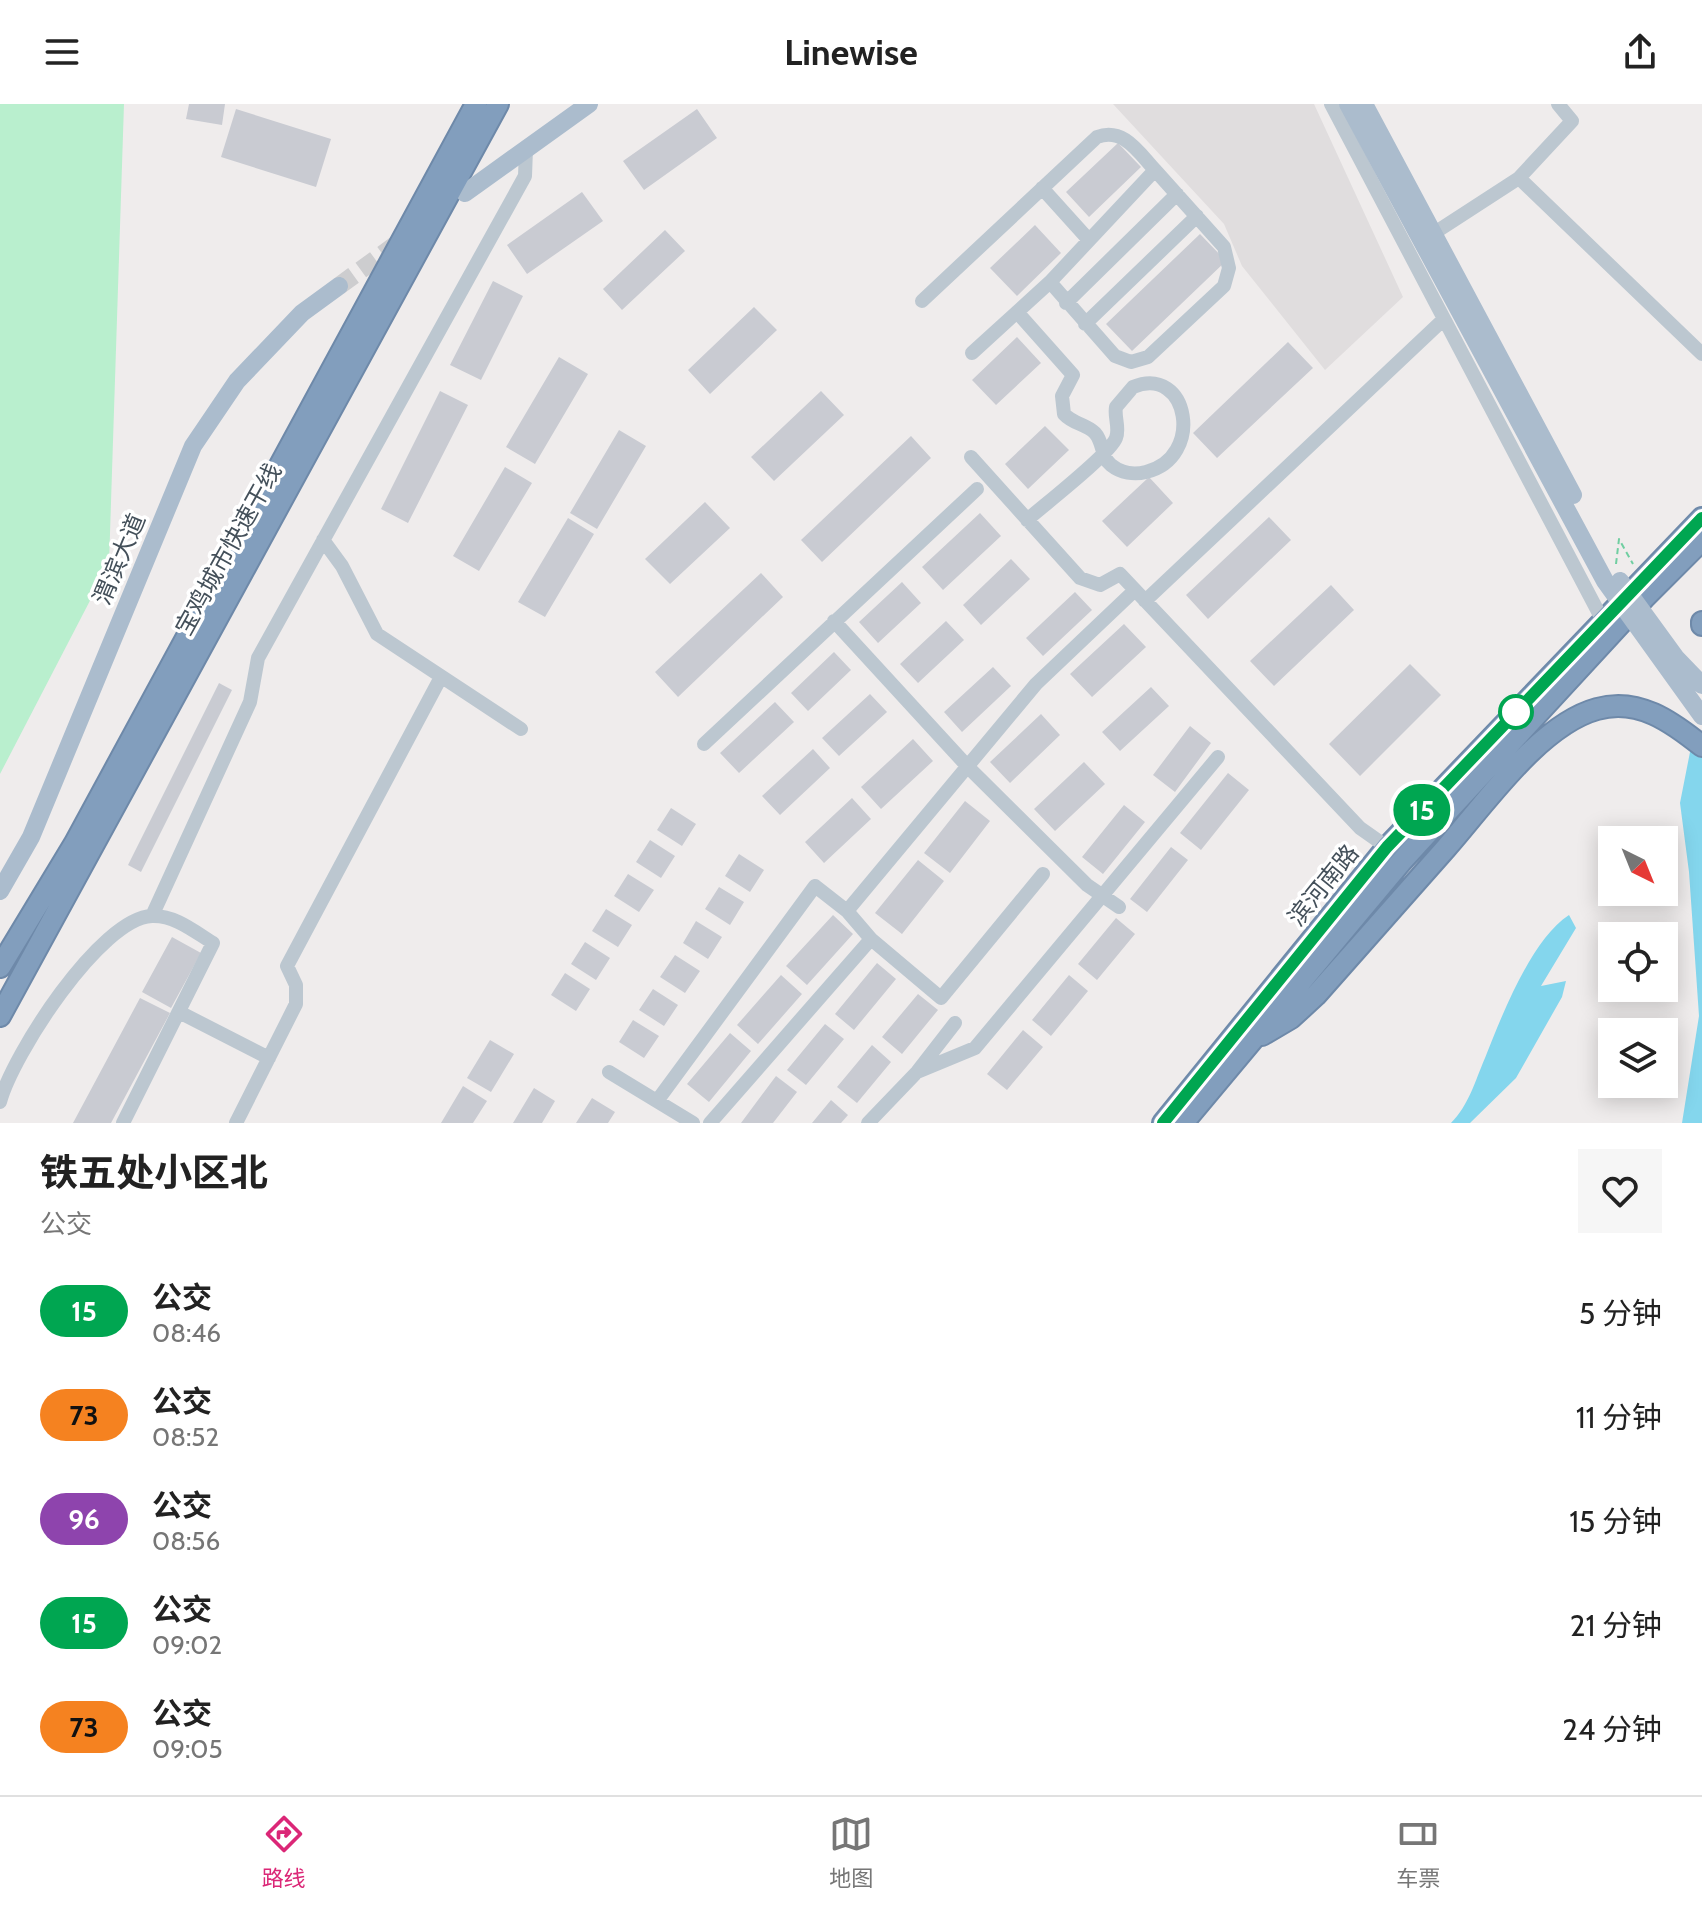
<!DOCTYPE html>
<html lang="zh">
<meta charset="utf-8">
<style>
body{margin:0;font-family:Cabin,"Noto Sans SC",sans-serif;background:#f6f6f6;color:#222;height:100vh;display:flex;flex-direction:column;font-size:30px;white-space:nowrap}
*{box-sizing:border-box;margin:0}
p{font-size:26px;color:#767676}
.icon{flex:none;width:44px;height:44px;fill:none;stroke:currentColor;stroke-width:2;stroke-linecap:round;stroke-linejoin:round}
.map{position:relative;height:1019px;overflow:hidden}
.sheet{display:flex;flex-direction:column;background:#fff;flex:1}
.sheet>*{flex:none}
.badge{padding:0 16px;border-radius:26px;font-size:28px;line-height:52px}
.needle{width:52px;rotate:137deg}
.controls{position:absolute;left:1598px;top:722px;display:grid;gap:16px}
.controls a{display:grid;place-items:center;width:80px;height:80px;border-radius:0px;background:#fff;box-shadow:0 4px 20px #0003;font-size:40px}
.map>.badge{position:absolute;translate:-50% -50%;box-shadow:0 0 0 4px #fff}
.round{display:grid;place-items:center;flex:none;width:84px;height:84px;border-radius:0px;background:#f6f6f6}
.head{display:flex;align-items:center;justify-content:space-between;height:136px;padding:0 40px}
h1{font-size:38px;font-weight:700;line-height:60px}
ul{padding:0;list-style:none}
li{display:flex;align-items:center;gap:24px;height:104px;padding:0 40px}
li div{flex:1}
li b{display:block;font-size:30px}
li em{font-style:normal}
li .badge{min-width:88px;font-weight:700;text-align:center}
header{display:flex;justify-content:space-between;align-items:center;height:104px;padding:0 40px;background:#fff;font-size:36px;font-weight:700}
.tabs{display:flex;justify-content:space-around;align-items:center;height:112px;border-top:2px solid #e0e0e0;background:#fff;font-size:22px;color:#767676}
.tabs a{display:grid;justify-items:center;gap:4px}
.tabs .current{color:#db2777}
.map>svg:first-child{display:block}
.education{fill:#e0ddde}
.green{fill:#b9efce}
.water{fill:#84d6ed}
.building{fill:#c9cbd2}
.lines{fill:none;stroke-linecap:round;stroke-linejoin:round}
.major-tunnel{stroke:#cdcdcf;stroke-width:18;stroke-dasharray:18 9;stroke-linecap:butt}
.highway-casing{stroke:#6e89a9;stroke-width:24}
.path{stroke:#70cea1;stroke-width:2;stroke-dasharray:6 4;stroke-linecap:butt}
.minor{stroke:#bcc7d0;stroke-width:14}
.major{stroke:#abbccd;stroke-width:18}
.highway{stroke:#829ebd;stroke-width:20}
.major-bridge{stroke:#abbccd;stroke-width:18}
.line-casing{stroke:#fff;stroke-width:18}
.line{stroke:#00a651;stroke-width:12}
.stop-dot{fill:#fff;stroke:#00a651;stroke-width:4}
.labels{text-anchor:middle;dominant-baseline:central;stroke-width:7;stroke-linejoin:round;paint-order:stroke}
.street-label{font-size:24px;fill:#44505a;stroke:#fff}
</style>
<header><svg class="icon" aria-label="menu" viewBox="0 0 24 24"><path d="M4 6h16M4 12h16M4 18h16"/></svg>Linewise<svg class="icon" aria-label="share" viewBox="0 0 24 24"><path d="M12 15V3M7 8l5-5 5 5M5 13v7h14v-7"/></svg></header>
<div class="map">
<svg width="1702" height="1019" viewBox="0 0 1702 1019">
<rect width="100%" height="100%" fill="#efecec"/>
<path class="education" d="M1113 0H1314L1403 193 1325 266 1242 162 1224 120Z"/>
<path class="green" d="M0 0H124L109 460 0 670Z"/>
<path class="water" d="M1702 628V1019H1682L1699 912 1689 768 1680 699 1691 643Z
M1569 811 1576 824 1541 882 1566 877 1562 893 1516 974 1470 1019H1451C1469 1001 1475 977 1485 954 1502 911 1531 836 1569 811Z"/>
<path class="building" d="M189 0H225L222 21 186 15Z
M236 5 331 35 316 83 221 53Z
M697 5 717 34 644 86 623 57Z
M1118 39 1141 63 1089 113 1066 88Z
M582 88 603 117 527 170 507 141Z
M1035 121 1061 149 1017 192 990 164Z
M665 126 685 147 622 206 603 185Z
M1200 130 1226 157 1132 247 1106 220Z
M493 177 523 192 481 276 450 261Z
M754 203 777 226 710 290 688 266Z
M1017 233 1041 259 996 301 972 276Z
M1288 238 1313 264 1217 354 1193 329Z
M559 253 588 270 535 360 506 343Z
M440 287 468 301 408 419 381 405Z
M821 287 844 311 774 377 751 353Z
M1045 322 1069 346 1028 385 1005 360Z
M619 326 646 342 597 425 570 409Z
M911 332 931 354 822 458 801 436Z
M505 363 532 379 479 467 453 452Z
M1149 373 1173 399 1127 443 1102 417Z
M705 398 730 424 670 480 645 455Z
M980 409 1001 432 943 486 922 463Z
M1269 413 1291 436 1208 515 1186 491Z
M568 414 594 430 545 513 518 498Z
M1011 455 1030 475 981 521 963 501Z
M761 469 783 493 678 593 655 568Z
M902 478 921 499 878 539 859 518Z
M1331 481 1354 506 1274 582 1250 557Z
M1075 488 1092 506 1043 552 1026 534Z
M946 517 964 536 918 579 900 560Z
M1124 520 1146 543 1092 593 1070 570Z
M834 548 851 566 808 607 791 589Z
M1410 560 1441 591 1360 672 1329 640Z
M993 563 1011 582 962 628 944 608Z
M219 579 232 586 141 768 128 761Z
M1151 583 1169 602 1120 647 1102 628Z
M870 590 887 608 839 652 822 634Z
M775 598 794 618 739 669 720 649Z
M1041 610 1060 631 1010 679 990 658Z
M1190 622 1211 639 1175 688 1153 671Z
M913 635 933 657 881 705 861 683Z
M813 645 830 664 780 711 762 692Z
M1084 658 1105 680 1055 727 1034 705Z
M1228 669 1249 686 1201 746 1180 729Z
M852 694 871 715 824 759 805 738Z
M965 697 990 717 950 769 924 749Z
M1124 701 1145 718 1103 770 1082 753Z
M671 704 696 720 682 742 657 726Z
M650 736 675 752 661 774 636 758Z
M1171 743 1188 756 1147 808 1130 795Z
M739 750 764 766 750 788 725 772Z
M918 756 944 777 902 830 875 809Z
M628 770 654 786 639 808 614 792Z
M719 783 744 798 730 821 705 805Z
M606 805 632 821 618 843 592 827Z
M833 811 853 830 807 881 786 862Z
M1116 814 1135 830 1097 876 1078 860Z
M696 817 722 833 708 855 683 839Z
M172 833 201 849 171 904 142 888Z
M585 838 610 854 596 876 571 860Z
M675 851 700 867 685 889 660 873Z
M877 859 896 875 854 926 835 910Z
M565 869 590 885 576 907 551 891Z
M781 871 802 890 758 940 737 921Z
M1069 871 1088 887 1051 932 1032 916Z
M653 885 678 901 664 922 639 906Z
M918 890 938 906 902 950 882 933Z
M140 894 170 909 111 1019H73Z
M633 916 659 932 644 954 619 938Z
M825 920 844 935 806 981 787 966Z
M1023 926 1043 943 1007 986 987 970Z
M730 929 751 947 709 998 687 980Z
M490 936 514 950 491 988 467 974Z
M872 941 891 958 857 999 837 983Z
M776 972 797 988 773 1019H741Z
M463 982 487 997 473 1019H441Z
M534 984 555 997 542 1019H513Z
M592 994 615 1008 608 1019H576Z
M831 996 848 1011 841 1019H812Z"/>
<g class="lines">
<path class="major-tunnel" d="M339 182 402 136"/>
<defs>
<path id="highway" d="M1702 518V521
M0 863 75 739 476 0
M0 912 498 0
M1262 931 1291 914 1316 891C1359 842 1403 793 1446 744 1485 700 1539 621 1597 605 1638 593 1672 618 1702 642
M1163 1019 1387 743 1702 414
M1183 1019 1401 758 1644 494 1702 436"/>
</defs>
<use href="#highway" class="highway-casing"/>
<path class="path" d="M1616 460 1619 435 1633 460"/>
<path class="minor" d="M1331 0 1603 517
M1155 66 1224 143 1229 164 1224 182 1148 253 1131 258 1115 252 1050 178Z
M1519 74 1702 250
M1042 84 1088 135
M1425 135 1519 74 1572 17 1558 0
M922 197 1097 33C1124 23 1139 49 1155 66
M1066 199 1177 90
M1017 208 1073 271 1062 292 1064 310C1073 320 1086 320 1095 329 1104 339 1100 352 1111 361 1121 369 1134 371 1146 368 1205 354 1189 260 1133 283L1116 303C1114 313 1120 324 1116 334 1110 350 1044 401 1027 416
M1085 220 1197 112
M972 249 1050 178
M971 353 1080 474 1100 481 1120 470 1360 724 1387 743
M323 436 342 462 377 530 521 625
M1145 497 1444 215
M834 517 969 664 1087 781 1119 803
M704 640 977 385
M847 807 1036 580 1135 486
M152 812 250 598 258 554 525 72 526 45
M179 908 269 954
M609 968 693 1019
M917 968 975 944 1218 653
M657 997 815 782 847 807 871 835 941 894 1043 770
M0 998C12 952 100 814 152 812 175 811 195 828 213 839L123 1019
M236 1019 296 900V881L287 862 441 573
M710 1019 871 835
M868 1019 917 968 955 919"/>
<path class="major" d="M465 89 589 0
M0 787 31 733 193 342 237 277 302 209 339 182"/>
<use href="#highway" class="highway"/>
<path class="major-bridge" d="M1348 0 1605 477 1702 612
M1364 0 1573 391
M1620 477 1676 554 1702 581"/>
</g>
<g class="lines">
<defs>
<path id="line" d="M1163 1019 1387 743 1702 414"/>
</defs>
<use href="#line" class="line-casing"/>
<use href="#line" class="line"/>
</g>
<circle class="stop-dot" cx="1516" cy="608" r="16"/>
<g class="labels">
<g class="street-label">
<text transform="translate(228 445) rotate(-61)">宝鸡城市快速干线</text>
<text transform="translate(119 455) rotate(-67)">渭滨大道</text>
<text transform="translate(1323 781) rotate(-51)">滨河南路</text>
</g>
</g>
</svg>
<div class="controls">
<a><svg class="needle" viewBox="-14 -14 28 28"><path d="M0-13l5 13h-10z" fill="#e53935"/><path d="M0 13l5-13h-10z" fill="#767676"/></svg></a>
<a><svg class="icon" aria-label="locate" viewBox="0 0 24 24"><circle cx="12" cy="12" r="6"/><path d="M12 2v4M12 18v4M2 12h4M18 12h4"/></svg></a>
<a><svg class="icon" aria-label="layers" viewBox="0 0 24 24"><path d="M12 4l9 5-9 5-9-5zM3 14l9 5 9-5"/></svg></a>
</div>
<b class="badge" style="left:1422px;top:706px;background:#00a651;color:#fff">15</b>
</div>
<section class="sheet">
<div class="head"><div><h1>铁五处小区北</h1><p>公交</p></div><a class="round"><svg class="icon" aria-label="heart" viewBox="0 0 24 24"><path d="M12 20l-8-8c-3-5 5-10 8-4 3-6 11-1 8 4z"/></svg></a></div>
<ul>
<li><span class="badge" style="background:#00a651;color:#fff">15</span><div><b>公交</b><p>08:46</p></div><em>5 分钟</em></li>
<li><span class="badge" style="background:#f58220;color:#111">73</span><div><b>公交</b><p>08:52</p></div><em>11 分钟</em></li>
<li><span class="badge" style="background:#8e44ad;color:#fff">96</span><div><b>公交</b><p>08:56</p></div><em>15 分钟</em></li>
<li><span class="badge" style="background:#00a651;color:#fff">15</span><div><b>公交</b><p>09:02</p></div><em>21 分钟</em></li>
<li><span class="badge" style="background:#f58220;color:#111">73</span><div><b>公交</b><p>09:05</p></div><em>24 分钟</em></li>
</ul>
</section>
<nav class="tabs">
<a class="current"><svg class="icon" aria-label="directions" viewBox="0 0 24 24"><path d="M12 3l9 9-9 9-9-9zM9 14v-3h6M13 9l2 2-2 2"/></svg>路线</a>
<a><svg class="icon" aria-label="map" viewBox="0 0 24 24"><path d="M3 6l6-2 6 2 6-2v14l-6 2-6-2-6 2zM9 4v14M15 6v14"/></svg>地图</a>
<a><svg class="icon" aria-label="tickets" viewBox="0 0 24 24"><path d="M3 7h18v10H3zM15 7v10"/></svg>车票</a>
</nav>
